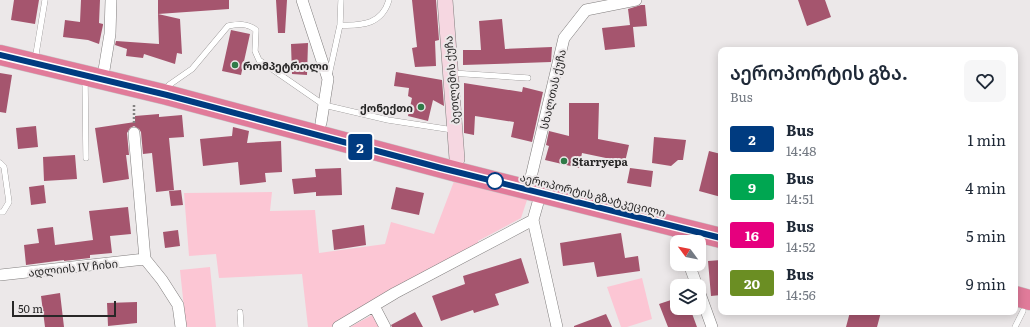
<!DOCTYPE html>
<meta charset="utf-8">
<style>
body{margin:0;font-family:Literata,"Noto Sans Georgian",serif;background:#f6f6f7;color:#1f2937;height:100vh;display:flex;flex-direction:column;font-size:15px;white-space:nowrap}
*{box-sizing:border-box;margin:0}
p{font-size:13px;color:#747a83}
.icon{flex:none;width:22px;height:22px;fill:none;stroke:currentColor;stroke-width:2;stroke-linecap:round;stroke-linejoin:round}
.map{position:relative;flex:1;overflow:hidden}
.sheet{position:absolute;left:718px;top:47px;width:300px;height:268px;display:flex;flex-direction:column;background:#fff;border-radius:8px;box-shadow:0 2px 10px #0003}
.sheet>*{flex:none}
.badge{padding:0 8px;border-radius:3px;font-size:14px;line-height:26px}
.needle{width:26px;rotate:302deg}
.buttons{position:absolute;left:670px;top:235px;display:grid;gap:8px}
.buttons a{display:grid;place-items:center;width:36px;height:36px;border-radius:8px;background:#fff;box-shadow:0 2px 10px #0003;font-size:20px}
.scale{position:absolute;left:12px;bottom:10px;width:104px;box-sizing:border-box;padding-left:4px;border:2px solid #282727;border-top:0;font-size:11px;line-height:14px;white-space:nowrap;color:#282727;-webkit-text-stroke:3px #ece8e9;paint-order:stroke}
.map>.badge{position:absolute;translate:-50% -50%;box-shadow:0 0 0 2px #fff}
.round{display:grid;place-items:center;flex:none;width:42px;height:42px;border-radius:8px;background:#f6f6f7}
.overview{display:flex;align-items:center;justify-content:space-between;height:68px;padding:0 12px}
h1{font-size:19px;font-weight:600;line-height:30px}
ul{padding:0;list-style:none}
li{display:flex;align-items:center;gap:12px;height:48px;padding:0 12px}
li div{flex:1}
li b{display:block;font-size:15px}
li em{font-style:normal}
li .badge{min-width:44px;font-weight:700;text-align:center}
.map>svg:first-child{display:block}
.green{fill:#fcc6d4}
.building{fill:#a5556e}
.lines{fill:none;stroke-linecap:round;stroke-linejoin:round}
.lane-casing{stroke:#817e7e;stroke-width:6}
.street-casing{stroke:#817e7e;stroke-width:12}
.secondary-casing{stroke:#817e7e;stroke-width:16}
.highway-casing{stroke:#c7c7c7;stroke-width:21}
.path{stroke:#848282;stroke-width:2.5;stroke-dasharray:2 2;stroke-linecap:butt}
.lane{stroke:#fff;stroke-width:5.5}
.street{stroke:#fff;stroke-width:11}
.secondary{stroke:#f6d7e1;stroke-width:15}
.highway{stroke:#e17b9a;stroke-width:20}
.line-casing{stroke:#fff;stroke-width:9}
.line{stroke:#003b80;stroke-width:6}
.poi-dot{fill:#307a48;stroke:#ece8e9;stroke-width:1.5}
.stop-dot{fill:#fff;stroke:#003b80;stroke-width:2}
.labels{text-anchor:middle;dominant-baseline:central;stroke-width:4;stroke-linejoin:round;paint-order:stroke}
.poi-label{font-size:11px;font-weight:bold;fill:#282727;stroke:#ece8e9;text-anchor:start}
.street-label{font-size:11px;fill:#282727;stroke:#ece8e9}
</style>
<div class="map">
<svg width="1030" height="327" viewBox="0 0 1030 327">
<rect width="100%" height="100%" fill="#ece8e9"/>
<path class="green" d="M456 176 528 197 521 218 478 241 479 249 338 327H308L302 274 219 278 216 254 189 256 184 193 272 192 270 211 315 210 319 253 385 244 391 222 434 234Z
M210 267 216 327H186L180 270Z
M642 278 652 319 627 327H621L607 287Z
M374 314 382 327H350Z"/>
<path class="building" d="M14 0H39L35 24 11 20Z
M81 0H100L99 23 103 24V25L99 44 88 40 63 37 65 20 80 22Z
M158 0H229V9L158 14Z
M276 0H287L285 33H278Z
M412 0H436L439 40 435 41 436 66 415 67 412 48 417 47Z
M798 0H825L831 17 807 26Z
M641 5H645L647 26 633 27 635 47 605 50 602 28 630 25 628 9Z
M158 14 180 19 182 54 177 53 175 64 144 54 143 58 126 56 127 49 115 45 116 41 159 44Z
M502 19 505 49 552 47 551 62 463 65V50H481L479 21Z
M231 30 250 34 241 75 222 71Z
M308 43 307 75 292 74 291 44Z
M396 72 442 80 444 106 433 100 428 121 408 116 412 98 408 96 409 88 394 86Z
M0 73 12 75 6 113 0 112Z
M464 83 522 92 523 87 543 92 532 142 511 137 514 122 475 116 474 135 464 133Z
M569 103H599L598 139 629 145 625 162 582 153 579 168 545 160 549 146 546 145 549 131 569 136Z
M159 114V117L182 115 184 137 169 138 174 190 156 192 152 153 143 154 141 132 139 129 134 126 130 128 127 133 129 155H126L129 179 103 183 95 128 135 122V116Z
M36 126 38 147 18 149 16 128Z
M233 127 249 131 247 143 281 141 282 172 265 173 266 182 240 185 238 162 203 166 200 139 232 136Z
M654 137 686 140 683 160H678L671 166 652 163Z
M709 151 721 154V197L699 191Z
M75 155 77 179 44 181 43 157Z
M341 168 342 195 316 196V192L294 194 292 179 316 177 315 169Z
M630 168 653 171 651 187 627 183Z
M44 185 46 203 31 205 29 187Z
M396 187 424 193 419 215 391 209Z
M181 190 183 205 171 206 169 191Z
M128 207 131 234 110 236 112 253 90 255V258L64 261V260L26 265 24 245 39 243 37 229 53 227 55 245 93 240 89 211Z
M364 225 366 245 334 250 332 230Z
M178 230 180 246 165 248 163 232Z
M621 233 625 258 638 256 640 271 597 277 594 262 563 266 560 243Z
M521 258 529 283 495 294 499 305 474 313 473 310 441 321 432 296 465 284 463 276Z
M721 260V295L711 296 708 261Z
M60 293 64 327H45L41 296Z
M677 298V308H690L697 327H668L659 304Z
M137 302V323L108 326 107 303Z
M415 312 423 327H392L391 325Z
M850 312H881L877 327H846Z
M606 314 612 327H574V326Z"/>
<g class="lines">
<defs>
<path id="lane" d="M340 25C363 26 382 24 389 0
M36 54 45 0
M451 73 528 78
M329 75 340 25 341 0
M85 78 86 158
M169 85 192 69 228 26C239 24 247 23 256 30L255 51 259 60 324 105 388 120 453 130
M0 163 4 167 9 202 3 212H0
M240 312 241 327
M1015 327 1023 311"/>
<path id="street" d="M302 0 328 79 321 123
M104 70 110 34 111 0
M134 133 145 259 162 280 178 305 181 327
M531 177 564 38 586 10 636 0
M541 192 533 220 557 327
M675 227 681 242
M689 264 697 286
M0 275 145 259
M699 291 712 327
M374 306 385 327
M338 327 395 293 533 220"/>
<path id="secondary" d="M445 0 457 159"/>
<path id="highway" d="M0 55 167 95 457 172 721 238
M1015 296 1030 300"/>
</defs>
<use href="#lane" class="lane-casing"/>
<use href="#street" class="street-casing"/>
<use href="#secondary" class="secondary-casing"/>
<use href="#highway" class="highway-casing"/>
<path class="path" d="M134 123V104"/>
<use href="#lane" class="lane"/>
<use href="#street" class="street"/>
<use href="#secondary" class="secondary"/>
<use href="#highway" class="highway"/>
</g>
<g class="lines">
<defs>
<path id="line" d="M0 55 167 95 441 168 721 238"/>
</defs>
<use href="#line" class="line-casing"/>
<use href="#line" class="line"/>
</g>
<g class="poi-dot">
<circle cx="235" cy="65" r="4"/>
<circle cx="421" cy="107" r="4"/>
<circle cx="564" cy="161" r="4"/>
</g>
<circle class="stop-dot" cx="495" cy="181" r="8"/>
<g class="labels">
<g class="poi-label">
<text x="243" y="65">რომპეტროლი</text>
<text x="413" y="107" text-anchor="end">ქონექთი</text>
<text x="572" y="161">Starryepa</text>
</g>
<g class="street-label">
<text transform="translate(451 80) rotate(-95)">ბეთლემის ქუჩა</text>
<text transform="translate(552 89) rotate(-77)">სხალთას ქუჩა</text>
<text transform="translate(593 194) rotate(14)">აეროპორტის გზატკეცილი</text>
<text transform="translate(73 267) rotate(-6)">ადლიის IV ჩიხი</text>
</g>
</g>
</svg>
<div class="buttons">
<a><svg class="needle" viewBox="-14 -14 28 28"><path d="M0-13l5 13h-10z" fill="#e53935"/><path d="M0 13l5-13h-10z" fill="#747a83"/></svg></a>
<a><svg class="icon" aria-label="layers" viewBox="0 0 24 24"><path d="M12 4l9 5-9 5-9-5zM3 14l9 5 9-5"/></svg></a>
</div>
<div class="scale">50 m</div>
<b class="badge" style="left:360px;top:147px;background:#003b80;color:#fff">2</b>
<section class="sheet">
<div class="overview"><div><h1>აეროპორტის გზა.</h1><p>Bus</p></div><a class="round"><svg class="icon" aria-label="heart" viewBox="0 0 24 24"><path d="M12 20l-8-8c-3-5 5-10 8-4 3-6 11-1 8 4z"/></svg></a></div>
<ul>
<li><span class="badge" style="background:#003b80;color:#fff">2</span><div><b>Bus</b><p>14:48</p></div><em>1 min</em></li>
<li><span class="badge" style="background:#00a651;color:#fff">9</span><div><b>Bus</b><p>14:51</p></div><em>4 min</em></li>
<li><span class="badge" style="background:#e6007e;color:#fff">16</span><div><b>Bus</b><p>14:52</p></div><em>5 min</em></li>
<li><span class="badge" style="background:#6b8e23;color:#fff">20</span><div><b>Bus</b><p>14:56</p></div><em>9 min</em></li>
</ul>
</section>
</div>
